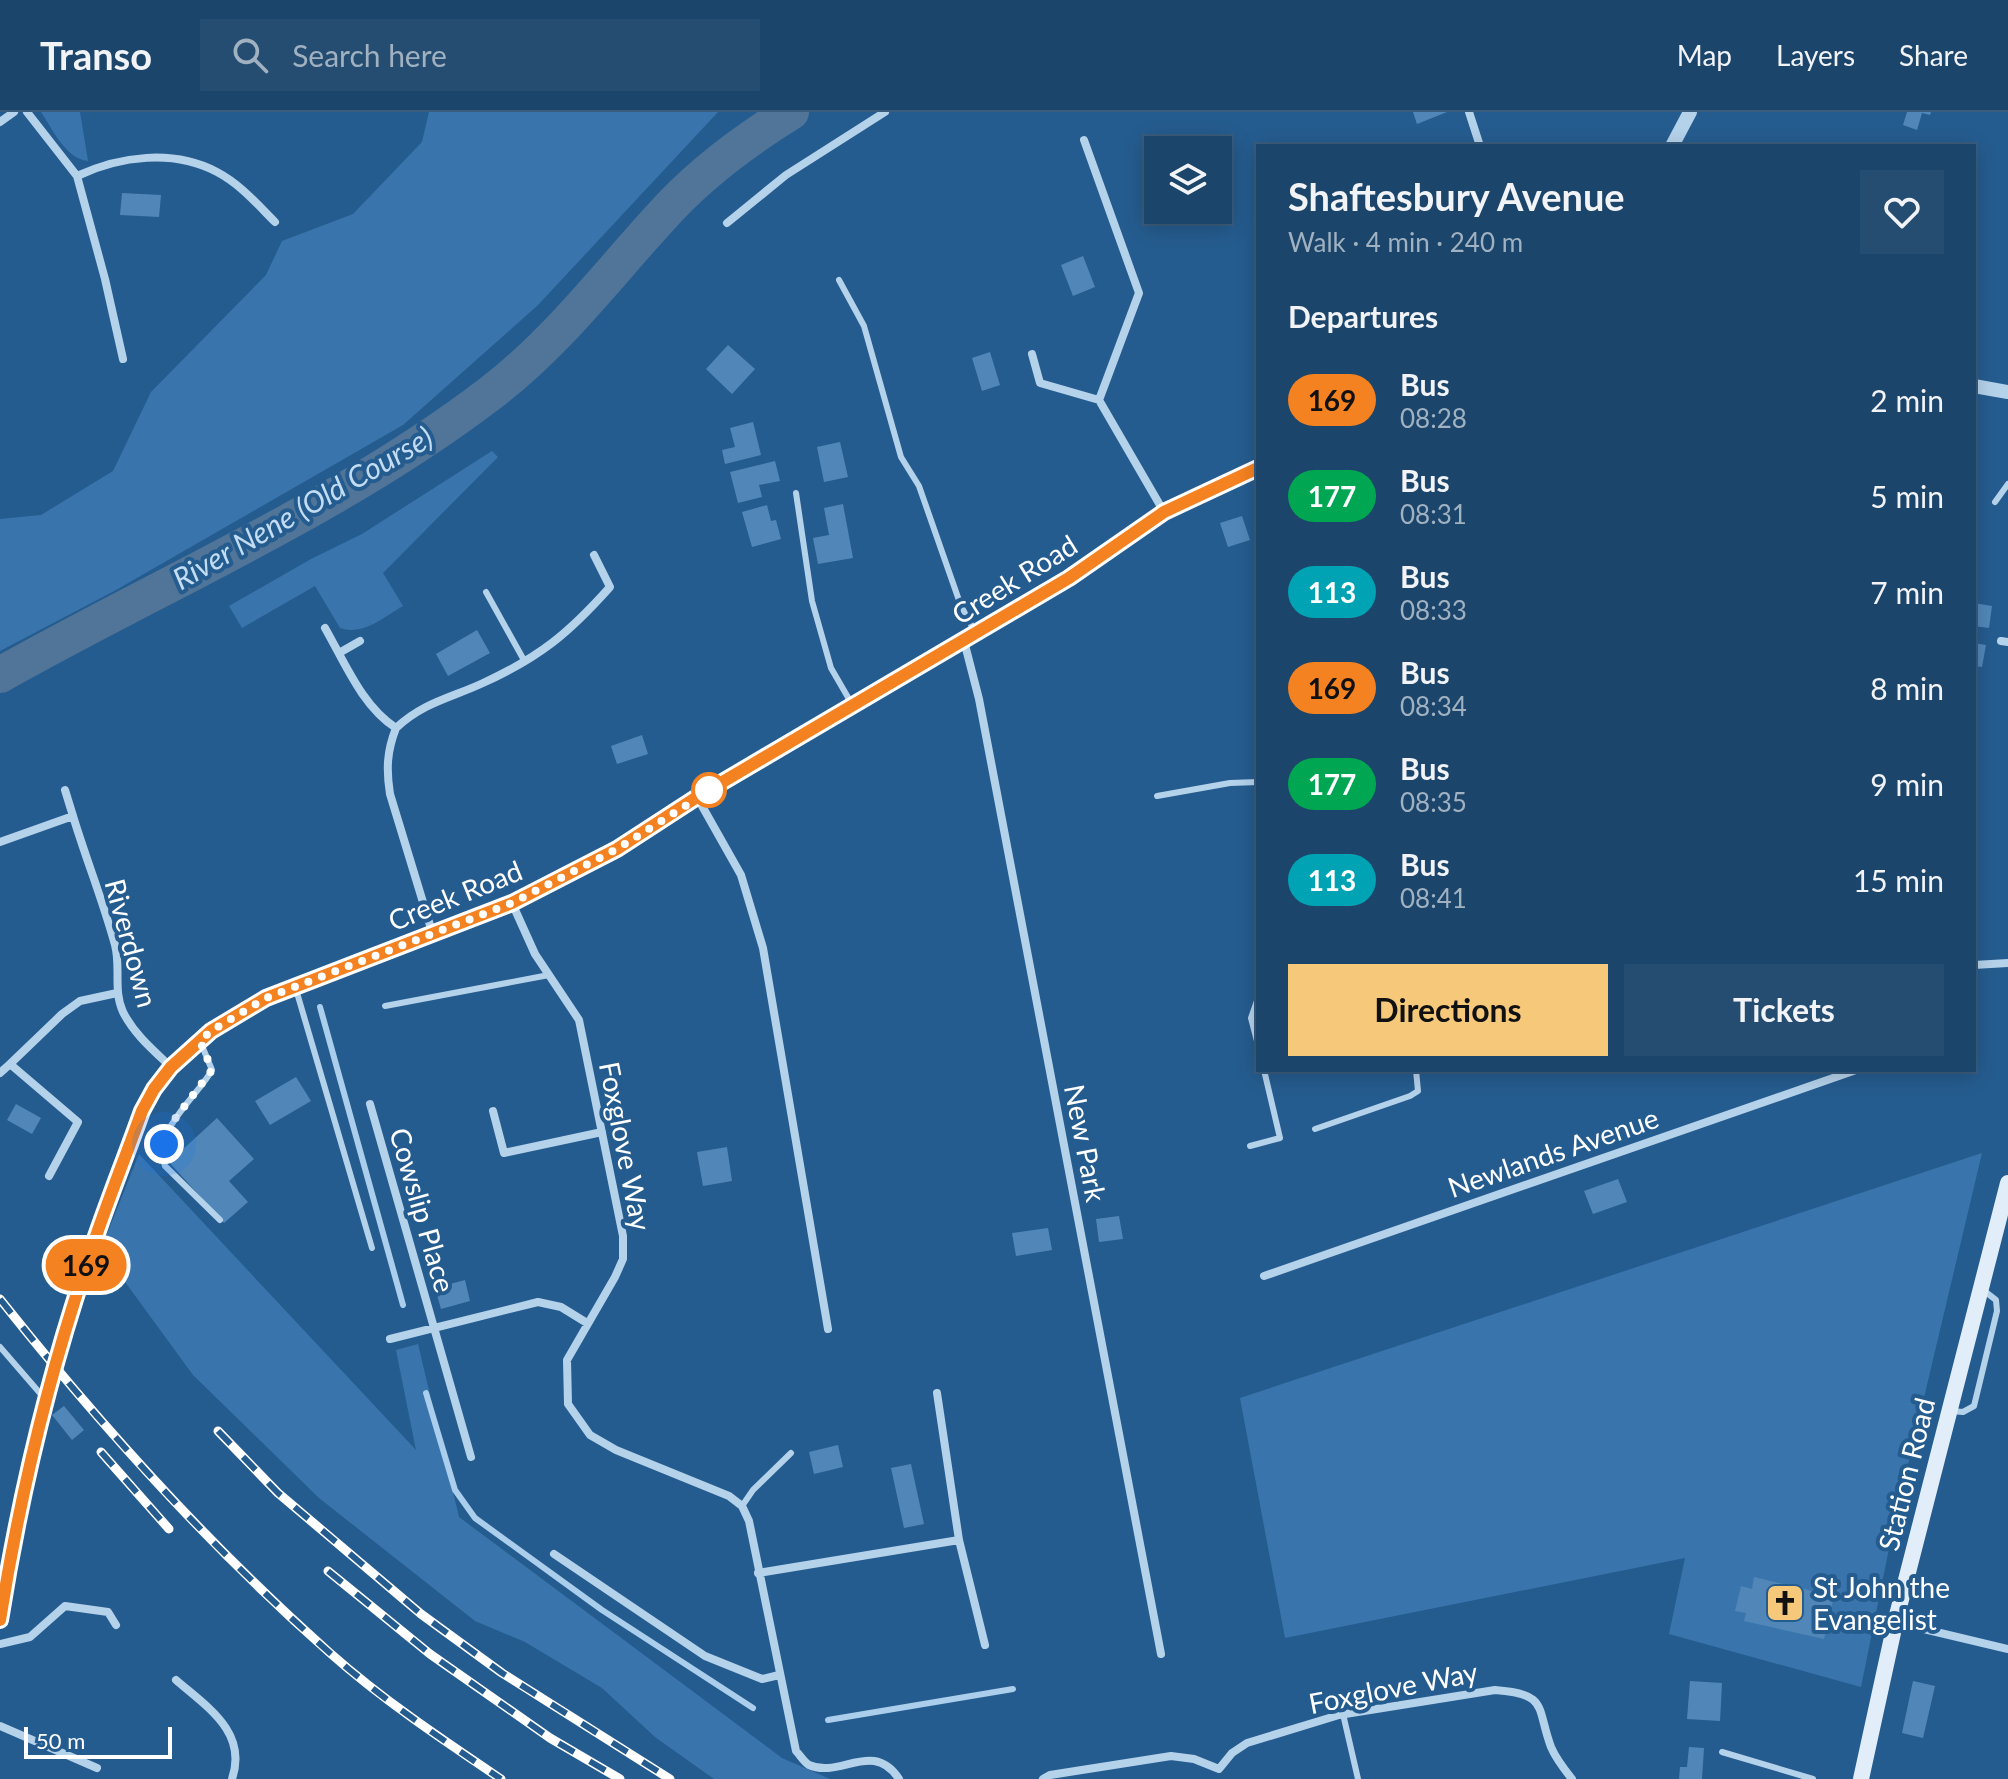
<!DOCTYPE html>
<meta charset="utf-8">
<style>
body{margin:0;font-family:Lato,sans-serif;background:#254c71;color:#f1f3f6;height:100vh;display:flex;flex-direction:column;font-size:30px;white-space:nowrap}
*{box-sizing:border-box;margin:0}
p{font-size:26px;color:#a0b1c1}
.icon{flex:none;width:44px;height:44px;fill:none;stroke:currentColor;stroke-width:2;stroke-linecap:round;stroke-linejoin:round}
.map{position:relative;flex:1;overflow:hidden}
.sheet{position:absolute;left:1256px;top:32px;width:720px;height:928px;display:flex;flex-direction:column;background:#1c456b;border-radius:0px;box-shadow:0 4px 20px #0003,0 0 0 2px #3a5d7e}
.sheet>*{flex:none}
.badge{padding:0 16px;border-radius:26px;font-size:28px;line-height:52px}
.buttons{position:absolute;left:1144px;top:24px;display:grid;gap:16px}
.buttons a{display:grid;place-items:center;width:88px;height:88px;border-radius:0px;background:#1c456b;box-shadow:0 4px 20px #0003,0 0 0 2px #3a5d7e;font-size:40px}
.scale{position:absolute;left:24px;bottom:20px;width:148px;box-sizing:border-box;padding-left:8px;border:4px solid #fff;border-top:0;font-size:22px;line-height:28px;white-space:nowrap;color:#fff;-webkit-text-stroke:6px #255c8f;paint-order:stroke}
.you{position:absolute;width:40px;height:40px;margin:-20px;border:6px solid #fff;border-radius:50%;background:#1a73e8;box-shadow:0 0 0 12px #1a73e833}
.map>.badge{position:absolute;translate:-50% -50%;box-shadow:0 0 0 4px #fff}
h2{padding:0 32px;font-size:30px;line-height:72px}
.round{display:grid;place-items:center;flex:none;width:84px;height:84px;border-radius:0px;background:#254c71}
.overview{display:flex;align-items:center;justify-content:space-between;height:136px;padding:0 32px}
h1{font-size:38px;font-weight:700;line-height:60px}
.action{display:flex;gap:16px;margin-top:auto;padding:16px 32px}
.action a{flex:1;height:92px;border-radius:0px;background:#f5c87a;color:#111;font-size:32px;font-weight:700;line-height:92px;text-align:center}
.action a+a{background:#254c71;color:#f1f3f6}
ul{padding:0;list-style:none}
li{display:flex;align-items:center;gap:24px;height:96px;padding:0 32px}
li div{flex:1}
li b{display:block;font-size:30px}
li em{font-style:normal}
li .badge{min-width:88px;font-weight:700;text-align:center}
header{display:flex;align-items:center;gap:48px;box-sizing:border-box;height:112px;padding:0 40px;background:#1c456b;border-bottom:2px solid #3a5d7e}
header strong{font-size:38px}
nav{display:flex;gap:44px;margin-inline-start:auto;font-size:28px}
.search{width:560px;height:72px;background:#254c71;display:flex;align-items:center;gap:20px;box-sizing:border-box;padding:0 28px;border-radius:0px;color:#a0b1c1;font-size:30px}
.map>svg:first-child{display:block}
.green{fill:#3975ac}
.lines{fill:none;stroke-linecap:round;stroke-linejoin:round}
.stream{stroke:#aaceec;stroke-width:6}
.river{stroke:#507599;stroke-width:36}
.building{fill:#5187b8}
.service{stroke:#b5d2eb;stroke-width:6}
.minor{stroke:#b5d2eb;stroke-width:8}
.tertiary{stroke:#b5d2eb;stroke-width:14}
.secondary{stroke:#e1edf9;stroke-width:16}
.rail-casing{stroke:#fff;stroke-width:9}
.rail{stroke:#255c8f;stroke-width:6;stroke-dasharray:18;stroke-linecap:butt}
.line-casing{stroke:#fff;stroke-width:18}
.line{stroke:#f58220;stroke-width:12}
.walk{stroke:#fff;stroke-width:8;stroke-dasharray:0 14.4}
.stop-dot{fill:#fff;stroke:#f58220;stroke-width:4}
.labels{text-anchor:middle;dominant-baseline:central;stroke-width:8;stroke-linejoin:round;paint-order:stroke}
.street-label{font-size:28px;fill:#fff;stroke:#255c8f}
.poi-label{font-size:28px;fill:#fff;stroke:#255c8f;text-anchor:start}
.water-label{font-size:30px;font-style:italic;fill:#c2dcf2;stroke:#255c8f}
</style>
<header>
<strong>Transo</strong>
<div class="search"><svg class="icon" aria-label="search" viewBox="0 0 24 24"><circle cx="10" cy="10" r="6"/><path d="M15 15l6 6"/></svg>Search here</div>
<nav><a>Map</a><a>Layers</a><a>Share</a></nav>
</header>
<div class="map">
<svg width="2008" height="1667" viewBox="0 0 2008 1667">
<rect width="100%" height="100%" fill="#255c8f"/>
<path class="green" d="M41 0H80L88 49C66 47 53 18 41 0Z
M429 0H718L538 193 403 313 116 478 0 539V407L41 403 113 359 151 280 266 163 282 129 353 102 422 30Z
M492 339 498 345 383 461 403 494C384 505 363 524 340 516L315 474 242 516 229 494 311 447 362 422Z
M1982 1041 1894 1412 1861 1575 1669 1522 1685 1446 1285 1526 1240 1286Z
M139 1042 416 1338 396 1238 418 1232 459 1405 782 1646 830 1667H714L655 1625 602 1576 525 1530 475 1509 319 1386 193 1263 101 1137Z"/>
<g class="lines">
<path class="stream" d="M320 895 403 1193
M426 1281 455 1378 475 1406 602 1498 753 1596
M828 1608 1013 1577"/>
<path class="river" d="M0 563C165 470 342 395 492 280 557 230 605 166 660 106 697 64 744 29 791 0"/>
</g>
<path class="building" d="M1413 0H1447L1417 12Z
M1907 0H1931L1930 3 1922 1 1917 18 1903 13Z
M122 81 161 83 159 105 120 103Z
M1083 144 1095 175 1073 184 1061 153Z
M728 233 755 257 732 282 706 257Z
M990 240 1000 273 982 279 972 246Z
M753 310 761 343 725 352 722 338 735 335 730 316Z
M840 330 848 365 824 370 817 335Z
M775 349 780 369 759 373 762 385 738 391 730 360Z
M843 392 853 446 818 452 813 426 829 423 824 396Z
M767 393 771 409 776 408 781 427 752 435 742 400Z
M1242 404 1250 428 1228 435 1220 411Z
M1974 491 1992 494 1989 516 1974 514Z
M477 518 490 541 448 564 436 542Z
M1974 531 1986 533 1982 555 1974 554Z
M642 623 648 642 617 652 611 634Z
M296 965 311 989 270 1013 255 989Z
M16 992 41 1006 32 1022 7 1008Z
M217 1006 254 1047 229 1069 248 1090 224 1111 169 1050Z
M727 1035 732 1069 703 1074 697 1040Z
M1618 1067 1627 1090 1593 1102 1584 1079Z
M1119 1104 1123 1127 1099 1130 1096 1107Z
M1048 1116 1052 1138 1016 1144 1012 1121Z
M465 1168 470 1189 441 1197 435 1176Z
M64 1294 84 1318 72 1328 52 1303Z
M838 1333 843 1355 814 1362 809 1340Z
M911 1352 924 1412 904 1416 891 1356Z
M1754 1465 1834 1484 1824 1527 1744 1509 1746 1501 1735 1499 1741 1474 1752 1477Z
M1690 1569 1722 1571 1720 1609 1687 1607Z
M1913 1569 1935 1574 1923 1626 1902 1621Z
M1689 1635 1704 1636 1702 1667H1679L1680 1655H1687Z"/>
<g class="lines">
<path class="service" d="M839 168 864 214 901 345 919 374 961 494 976 522
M796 381 812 489 831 556 853 594
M1995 390 2008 372
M486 480 525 550
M1157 684 1230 671 1258 670
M295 874 372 1136
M1258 886 1251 906 1258 933
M385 894 549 863
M200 929 212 958C198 984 150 1021 165 1054L220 1108
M1315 1017 1410 984 1418 979 1416 958
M1250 1034 1280 1026 1264 958
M0 1235 45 1287
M1951 1299 1963 1300 1974 1294 1997 1199 1996 1188 1983 1178
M742 1394 753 1378 791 1341
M1343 1602 1358 1667
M1722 1640 1813 1667"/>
<path class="minor" d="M27 0 77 64 105 167 123 247
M1469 0 1480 34
M0 10 14 0
M1084 28 1139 181 1099 288 1164 400
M77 64C120 44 173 37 217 60 240 72 257 92 275 110
M727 111 786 63 885 0
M1032 242 1040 271 1099 288
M325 516C345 551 362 594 396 616 387 639 386 657 390 682L433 823
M964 529 979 587 1161 1542
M2001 529 2008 530
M339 541 360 529
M396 616C424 590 451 586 483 571 540 545 569 521 610 475L594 443
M65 678 73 704
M697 685 741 763 763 836 828 1217
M0 730 73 704C86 747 103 789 115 833 121 855 113 879 123 900 134 922 153 938 171 955
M512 791 535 842 579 908 623 1124V1147L615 1165 567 1248 568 1292 590 1323 616 1338 729 1384 742 1394 749 1409 796 1639C800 1643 804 1650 809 1653 840 1667 873 1627 899 1667
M1974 853 2008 851
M0 961 10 952
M370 992 471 1345
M493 999 504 1041 602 1020
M49 1064 78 1010 10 952 62 902 80 889 117 881
M1264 1164 1856 958
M390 1227 538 1190 561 1195 587 1211
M937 1281 959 1428 985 1533
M554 1442 705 1544 762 1567 779 1563
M758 1461 959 1428
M1897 1508 1911 1514 2008 1537
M0 1532 30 1525 65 1494 108 1500 116 1513
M176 1568C207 1595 248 1620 232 1667
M0 1614 97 1656
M1043 1667 1050 1663 1171 1644 1194 1647 1219 1657 1232 1641 1247 1631 1339 1603 1495 1578C1549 1582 1536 1595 1551 1635 1556 1647 1564 1657 1572 1667"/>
<path class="tertiary" d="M1672 34 1690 0
M1974 274 2008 280
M0 1508C19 1383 49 1261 90 1142 106 1094 125 1047 142 999L154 977 171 955 211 919 266 886 512 791 617 737 697 685 1069 466 1164 400 1258 356"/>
<path class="secondary" d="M1861 1667 1896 1507 2008 1071"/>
<defs>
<path id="rail" d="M0 1187C101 1314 208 1433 330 1541 383 1588 443 1628 501 1667
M218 1319 278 1381 421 1502 502 1561 670 1667
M101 1340 169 1417
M328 1459 430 1542 550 1626 620 1667"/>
</defs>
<use href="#rail" class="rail-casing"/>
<use href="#rail" class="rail"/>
</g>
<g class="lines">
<defs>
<path id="line" d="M0 1508C20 1383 49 1261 90 1142 106 1093 125 1047 142 999L154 977 171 955 211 919 266 886 512 791 617 737 697 685 1069 466 1164 400 1258 356"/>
</defs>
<use href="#line" class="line-casing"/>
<use href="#line" class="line"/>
<path class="walk" d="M164 1032 171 1012 212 958 200 929 211 919 266 886 512 791 617 737 720 672 709 678"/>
</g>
<defs>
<symbol id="church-square" viewBox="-11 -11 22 22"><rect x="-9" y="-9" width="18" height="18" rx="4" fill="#f5c87a" stroke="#255c8f"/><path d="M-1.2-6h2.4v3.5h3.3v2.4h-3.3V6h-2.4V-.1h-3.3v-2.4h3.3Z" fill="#111"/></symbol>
</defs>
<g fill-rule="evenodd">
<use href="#church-square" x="1763" y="1469" width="44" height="44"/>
</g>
<circle class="stop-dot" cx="709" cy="678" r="16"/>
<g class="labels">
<g class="street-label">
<text transform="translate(1014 467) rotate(-32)">Creek Road</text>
<text transform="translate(455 783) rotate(-22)">Creek Road</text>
<text transform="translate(132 831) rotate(75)">Riverdown</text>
<text transform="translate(1086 1031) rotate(79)">New Park</text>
<text transform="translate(626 1034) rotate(79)">Foxglove Way</text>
<text transform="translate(1553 1040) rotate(-19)">Newlands Avenue</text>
<text transform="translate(423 1098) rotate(74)">Cowslip Place</text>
<text transform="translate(1906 1362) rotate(-76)">Station Road</text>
<text transform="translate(1393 1575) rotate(-11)">Foxglove Way</text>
</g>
<g class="poi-label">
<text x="1813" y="1475">St John the<tspan x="1813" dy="32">Evangelist</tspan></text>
</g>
<g class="water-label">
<text transform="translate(302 395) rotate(-30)">River Nene (Old Course)</text>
</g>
</g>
</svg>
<div class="buttons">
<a><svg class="icon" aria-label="layers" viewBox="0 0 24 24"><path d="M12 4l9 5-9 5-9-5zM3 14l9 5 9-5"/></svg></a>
</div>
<div class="scale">50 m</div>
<div class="you" style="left:164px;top:1032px"></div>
<b class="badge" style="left:86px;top:1153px;background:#f58220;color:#111">169</b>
<section class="sheet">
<div class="overview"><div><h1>Shaftesbury Avenue</h1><p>Walk · 4 min · 240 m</p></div><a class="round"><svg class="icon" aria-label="heart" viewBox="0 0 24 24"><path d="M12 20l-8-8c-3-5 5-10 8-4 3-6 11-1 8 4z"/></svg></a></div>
<h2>Departures</h2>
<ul>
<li><span class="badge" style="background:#f58220;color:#111">169</span><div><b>Bus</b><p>08:28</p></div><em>2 min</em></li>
<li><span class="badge" style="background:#00a651;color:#fff">177</span><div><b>Bus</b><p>08:31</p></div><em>5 min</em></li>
<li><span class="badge" style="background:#00a3b4;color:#fff">113</span><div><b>Bus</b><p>08:33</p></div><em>7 min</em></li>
<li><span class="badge" style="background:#f58220;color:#111">169</span><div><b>Bus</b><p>08:34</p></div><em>8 min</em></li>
<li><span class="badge" style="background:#00a651;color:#fff">177</span><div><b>Bus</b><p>08:35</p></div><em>9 min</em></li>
<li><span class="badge" style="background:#00a3b4;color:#fff">113</span><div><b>Bus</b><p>08:41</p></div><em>15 min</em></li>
</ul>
<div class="action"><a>Directions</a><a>Tickets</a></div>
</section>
</div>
